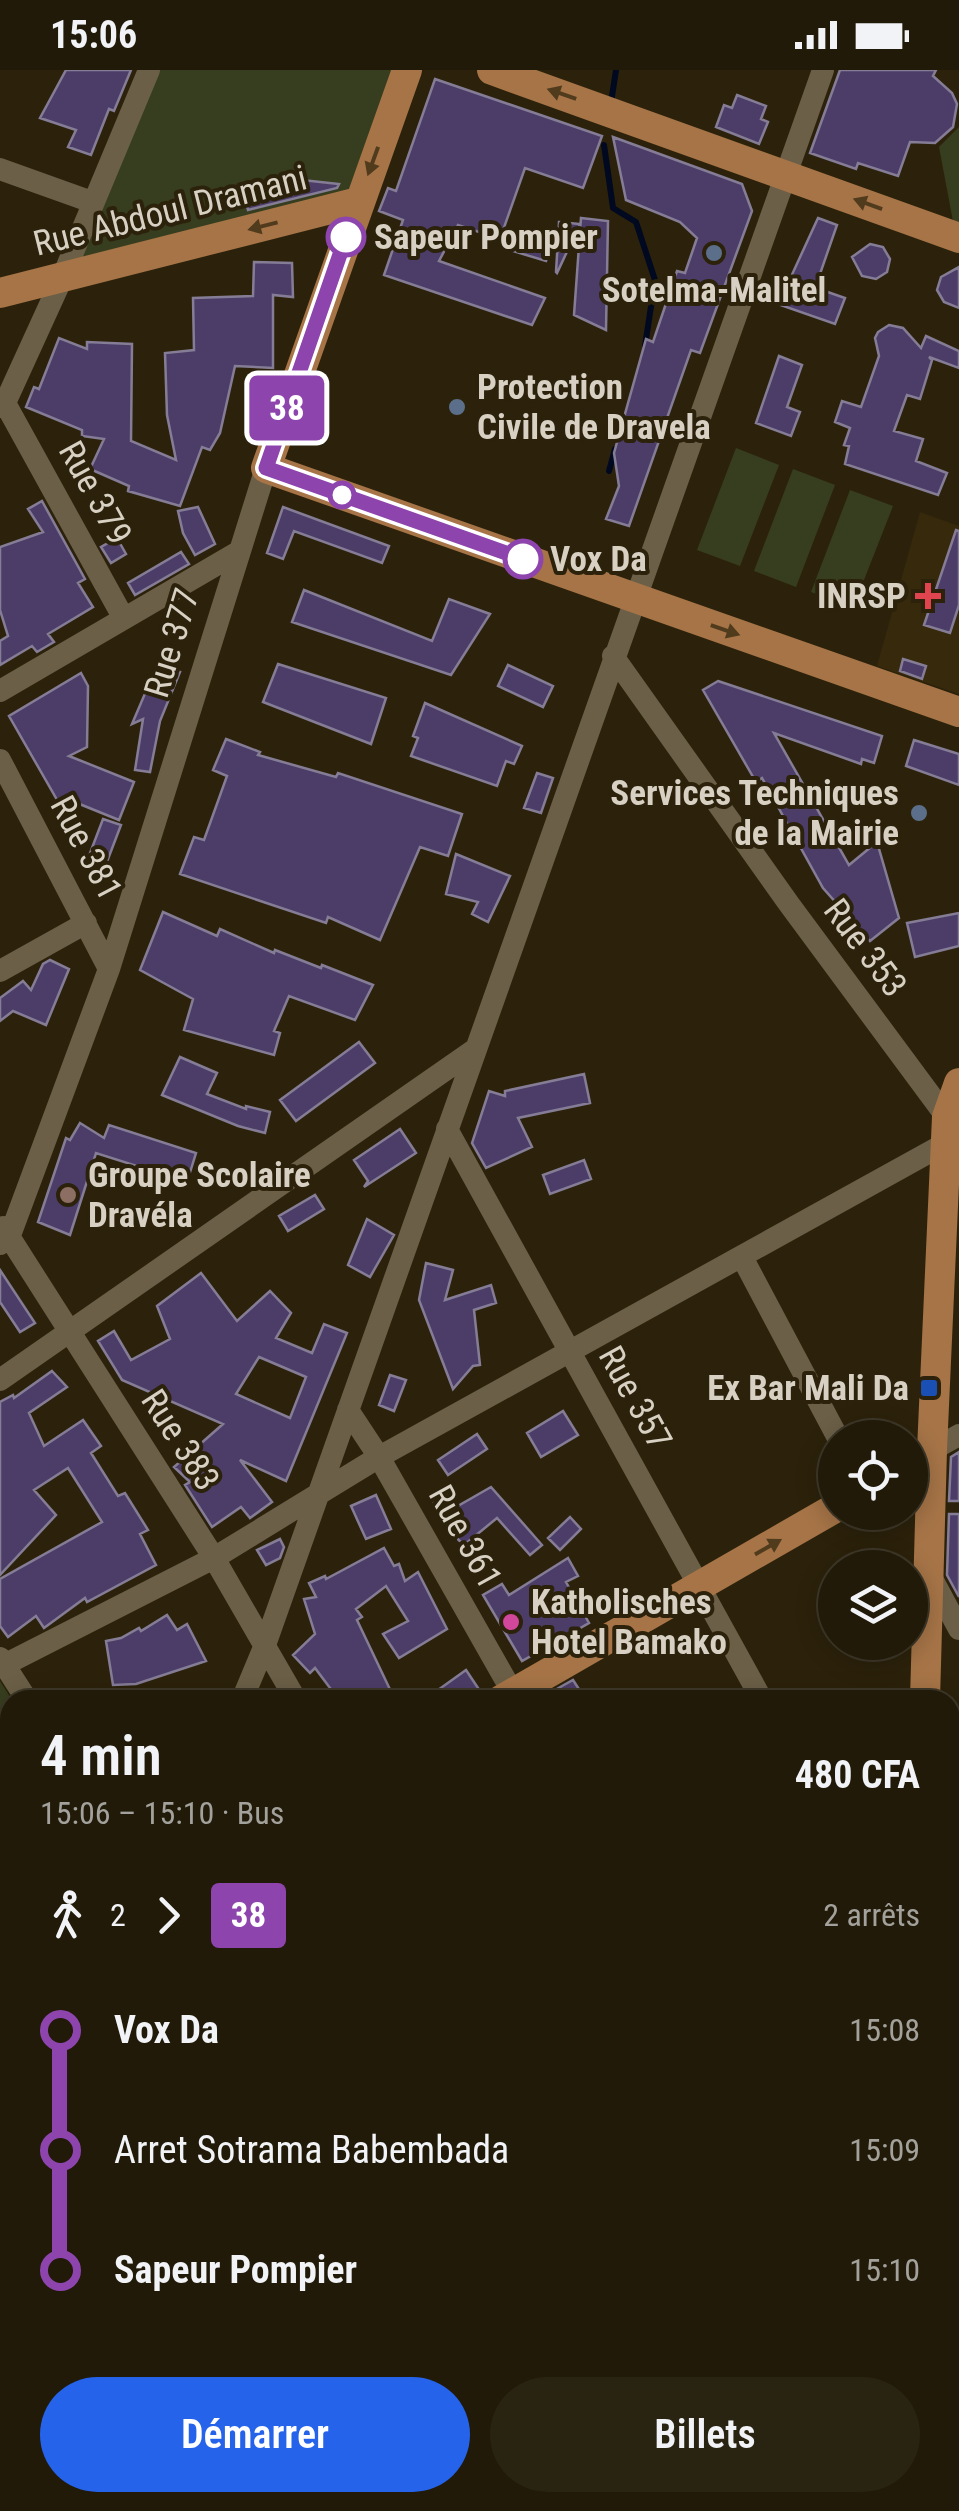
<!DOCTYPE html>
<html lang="fr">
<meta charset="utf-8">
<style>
body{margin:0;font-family:"Roboto Condensed",sans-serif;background:#292312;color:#f1f3f6;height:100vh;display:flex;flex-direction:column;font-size:38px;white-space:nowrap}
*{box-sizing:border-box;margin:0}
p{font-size:32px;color:#a2a19c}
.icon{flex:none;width:55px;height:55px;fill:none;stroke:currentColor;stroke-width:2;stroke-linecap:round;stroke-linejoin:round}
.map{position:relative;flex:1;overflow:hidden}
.details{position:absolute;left:0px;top:1620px;width:960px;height:822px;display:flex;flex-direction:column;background:#211a08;border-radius:30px 30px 0 0;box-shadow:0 5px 25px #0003,0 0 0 2px #3e3829}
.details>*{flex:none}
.badge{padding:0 20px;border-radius:8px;font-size:35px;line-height:65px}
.tools{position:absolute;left:818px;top:1350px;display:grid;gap:20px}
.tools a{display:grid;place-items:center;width:110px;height:110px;border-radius:50%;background:#211a08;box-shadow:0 5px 25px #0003,0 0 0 2px #3e3829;font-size:50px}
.map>.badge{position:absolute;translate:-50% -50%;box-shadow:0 0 0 5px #fff}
.legs{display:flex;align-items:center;gap:15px;height:110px;padding:0 40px;font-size:32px}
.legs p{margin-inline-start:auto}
.overview{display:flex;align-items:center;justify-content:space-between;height:170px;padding:0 40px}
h1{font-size:55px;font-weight:600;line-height:75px}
.primary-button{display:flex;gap:20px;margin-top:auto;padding:20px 40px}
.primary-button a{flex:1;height:115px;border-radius:60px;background:#2563eb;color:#fff;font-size:40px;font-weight:600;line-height:115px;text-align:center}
.primary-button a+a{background:#292312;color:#f1f3f6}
ul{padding:0 40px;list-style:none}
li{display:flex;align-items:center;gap:35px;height:120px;font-size:38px}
li i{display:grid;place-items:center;width:15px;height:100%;margin:0 12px;background:currentColor}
li i::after{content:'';width:25px;height:25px;margin:-12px;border:8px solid;border-radius:50%;background:#211a08}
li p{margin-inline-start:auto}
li:first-child i{background:linear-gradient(#0000 50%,currentColor 0)}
li:last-child i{background:linear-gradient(currentColor 50%,#0000 0)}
.status{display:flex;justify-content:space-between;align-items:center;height:70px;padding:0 50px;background:#211a08;direction:ltr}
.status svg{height:28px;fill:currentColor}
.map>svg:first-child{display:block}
.built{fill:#37290b}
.green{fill:#373e1f}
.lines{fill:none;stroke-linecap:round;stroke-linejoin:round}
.stream{stroke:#00091f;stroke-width:6}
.building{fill:#4c3d68;stroke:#857d96;stroke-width:2.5;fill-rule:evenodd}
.minor{stroke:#6b5f47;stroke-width:22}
.major{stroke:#a67447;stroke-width:30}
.oneway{fill:#513b1d}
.line-1-casing{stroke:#fff;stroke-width:22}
.line-1{stroke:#8e44ad;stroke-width:15}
.stop-1-dot{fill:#fff;stroke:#8e44ad;stroke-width:5}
.service-dot{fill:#5c6f8a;stroke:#2c220b;stroke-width:4}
.health-dot{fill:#e0444e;stroke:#2c220b;stroke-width:4}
.education-dot{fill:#8d6e63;stroke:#2c220b;stroke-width:4}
.transit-dot{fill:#1a4fb4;stroke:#2c220b;stroke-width:4}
.hotel-dot{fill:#d1479c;stroke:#2c220b;stroke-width:4}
.labels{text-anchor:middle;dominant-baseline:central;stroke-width:8;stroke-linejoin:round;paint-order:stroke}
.street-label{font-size:35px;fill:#d7d0c3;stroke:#2c220b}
.stop-label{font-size:35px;font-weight:bold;fill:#d7d0c3;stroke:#2c220b;text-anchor:start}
.poi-label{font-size:35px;font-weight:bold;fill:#d7d0c3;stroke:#2c220b;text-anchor:start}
</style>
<div class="status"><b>15:06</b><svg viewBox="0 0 49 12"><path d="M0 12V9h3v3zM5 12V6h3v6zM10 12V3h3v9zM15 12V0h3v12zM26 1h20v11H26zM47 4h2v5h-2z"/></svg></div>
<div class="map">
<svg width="959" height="2441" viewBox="0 0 959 2441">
<rect width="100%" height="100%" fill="#2c220b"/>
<path class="built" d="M920 442 959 456V624L877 596Z"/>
<path class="green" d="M151 0H402L358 132 63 206Z
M959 57V153L953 151 939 77Z
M736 378 779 395 740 496 697 480Z
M793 399 835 415 796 517 754 501Z
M850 420 893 436 853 538 811 522Z
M0 1611 12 1630 10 1885 0 1891Z"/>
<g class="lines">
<path class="stream" d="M611 33 616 0
M604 75 613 138 636 152 655 210 645 276
M609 401 615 379"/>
</g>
<path class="building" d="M66 0H131L114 41 109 39 91 85 68 77 76 60 40 48Z
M840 0H936L933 6 952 23 957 34 953 57 935 73 910 72 898 106 858 93 856 99 810 83Z
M435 9 602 66 583 118 525 98 500 169 458 155 439 191 545 228 532 255 384 205 403 150 379 141 388 118 396 121Z
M737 25 766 36 761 49 768 52 759 74 716 57 724 35 732 38Z
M613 67 742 114 752 141 700 283 691 280 629 456 606 449 619 416 614 383 646 269 653 272 677 201 685 203 697 168 680 152 626 130Z
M302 110 339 114 337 118 248 140 245 128Z
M581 148 608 151 606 260 574 245Z
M818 148 837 155 813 224 819 219 845 228 835 254 769 231 778 204 790 209Z
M559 152 580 154 557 203 556 202Z
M508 162 551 175 546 191 503 178Z
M870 174 883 177 890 189 887 202 876 209 862 206 852 187Z
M254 192 292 193 293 227 273 225V298L235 296 220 363 210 380 202 377 180 436 128 421 129 416 90 399 104 369 82 366V360L26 337 34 317 39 319 59 268 87 279V272L132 274 131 371 176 390 167 345 165 283 194 280 193 228 253 226Z
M959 197V238L944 232 937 220 941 207Z
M889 255 903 258 921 278 926 266 959 281V298L929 287 932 290 920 329 907 325 894 361 923 369 916 391 947 403 938 425 845 394 849 376 844 375 850 358 835 352 842 331 861 337 879 286 875 268 878 262Z
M779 286 802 295 787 337 800 342 791 366 756 353Z
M42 431 85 509 78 513 93 537 48 564 54 572 37 582 32 576 0 595V571L8 566 0 540V477L43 462 28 439Z
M198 437 215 474 195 485 183 463 178 441Z
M283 437 389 476 382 493 294 461 283 489 267 483Z
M956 460 959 461V535L950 563 924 555Z
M117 468 126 484 111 493 101 477Z
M181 482 189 494 135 525 128 513Z
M304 520 432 571 449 529 490 544 451 605 292 552Z
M903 589 926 596 922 609 900 601Z
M158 593 180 602 160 651 150 702 135 700 143 649 132 654Z
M278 594 386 628 371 674 263 632Z
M508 595 553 616 543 637 498 616Z
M81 603 88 616 87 677 69 686 134 712 119 750 77 733 64 742 9 646Z
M718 611 882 666 874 693 862 689 861 694 774 663 849 795 877 772 899 848 870 871 823 818 762 708 756 712 703 620Z
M425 633 522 676 514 694 506 691 497 716 411 686 418 668 413 666Z
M226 669 260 682 258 685 336 707 338 703 462 744 448 786 420 777 380 870 328 847 326 853 180 804 194 767 204 770 227 706 213 700Z
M914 670 959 684V715L906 696Z
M537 703 553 708 541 743 524 738Z
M103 749 121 755 105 797 87 791Z
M456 784 510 806 488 852 472 844 478 832 446 824Z
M163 842 217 866 220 859 274 883 275 880 321 898 322 895 373 915 355 950 289 926 274 961 280 963 274 985 184 960 193 929 140 900Z
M959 843V876L915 887 907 853Z
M50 890 69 899 46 955 13 941 0 951V928L23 911 31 920 43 894Z
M359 972 375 993 296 1051 280 1030Z
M180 987 217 1003 207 1024 246 1039V1036L270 1042 265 1063 238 1056 162 1025Z
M584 1004 590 1033 518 1048 532 1077 486 1098 472 1073 489 1021 505 1026V1021Z
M80 1053 104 1068 109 1055 196 1083 187 1112 96 1083 70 1165 38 1152 66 1068 70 1070Z
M400 1059 416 1083 364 1117 368 1111 354 1090Z
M584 1090 591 1109 550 1124 543 1105Z
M315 1125 324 1139 288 1161 279 1146Z
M367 1149 394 1165 370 1207 348 1195Z
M426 1193 453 1200 445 1230 491 1215 496 1233 474 1240 480 1295 473 1296 453 1319 419 1230Z
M0 1200 35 1253 20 1262 0 1232Z
M201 1203 237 1251 270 1221 291 1243 276 1268 312 1283 324 1254 347 1263 286 1411 240 1390 272 1432 250 1448 241 1437 212 1457 185 1415 190 1412 174 1397 223 1354 122 1310 98 1271 114 1261 131 1290 170 1269 157 1236ZM259 1287 306 1307 290 1348 236 1324Z
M52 1301 67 1317 29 1343 44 1376 83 1350 101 1376 91 1383 118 1426 125 1423 148 1460 140 1464 156 1495 87 1532 85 1528 44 1558 36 1546 8 1567 0 1556V1509L102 1452 68 1398 34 1420 56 1445 0 1505V1332L13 1325 14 1328Z
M390 1305 406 1310 394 1341 379 1335Z
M563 1341 578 1365 541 1387 527 1363Z
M477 1364 487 1379 448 1405 438 1390Z
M959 1382V1431H949L951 1387Z
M445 1417 456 1437 491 1417 542 1475 530 1485 497 1448 464 1475 449 1461 430 1425Z
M376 1425 391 1459 366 1469 351 1436Z
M949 1444H959V1527L947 1505Z
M570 1447 581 1459 560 1480 548 1468Z
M280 1469 284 1477 280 1488 266 1495 257 1480Z
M384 1478 394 1496 399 1494 405 1511 418 1502 447 1559 399 1588 383 1564 408 1551 386 1516 356 1539 362 1547 357 1550 395 1630H339L315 1598 310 1603 293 1585 315 1564 304 1529 316 1527 309 1513 325 1506 326 1509Z
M568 1488 578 1506 566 1512 589 1553 522 1591 483 1525 502 1514 509 1525Z
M167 1545 177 1560 187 1554 206 1591 136 1614 113 1615 106 1571 121 1568 139 1558 141 1561Z
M466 1600 482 1624 473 1630H424Z
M573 1610 586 1630H541L555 1620Z"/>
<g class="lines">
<path class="minor" d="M0 99 92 132
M5 333 123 547
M0 337 5 333 63 206 149 0
M613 586 789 834 954 1057
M0 621 240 481
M0 690 109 899
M0 901 86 853
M447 1059 762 1630
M3 1157 214 1488 296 1630
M0 1174 9 1168 109 899 266 398
M742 1187 838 1368
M0 1310 474 980
M348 1340 379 1387 517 1630
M932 1380 959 1365
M930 1505 959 1559
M0 1588 27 1630
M4 1595 214 1488 379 1387 946 1073
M242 1630 265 1575 823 0
M950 1697 959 1692
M0 1952 10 1973
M950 1967 959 1983
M0 2240 10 2235
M950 2249 959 2244
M0 2333 10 2308
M0 2390 10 2407
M25 2432 30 2441
M270 2432 274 2441
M500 2432 505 2441
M748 2432 753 2441
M117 2441 132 2432
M606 2441 621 2432"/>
<path class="major" d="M407 0 266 398 959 642
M492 0 959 168
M0 223 358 132
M501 1630 835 1438
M925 1630 932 1380 947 1047 959 1013
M0 1917 10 1912
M897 2441V2432"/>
</g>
<defs><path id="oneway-solid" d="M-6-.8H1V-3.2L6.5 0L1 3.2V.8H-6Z" transform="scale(2.5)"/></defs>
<g class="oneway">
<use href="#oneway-solid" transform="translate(562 24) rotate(-161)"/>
<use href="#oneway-solid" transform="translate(373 91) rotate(110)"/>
<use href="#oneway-solid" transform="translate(868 134) rotate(-160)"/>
<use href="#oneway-solid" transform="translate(263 156) rotate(166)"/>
<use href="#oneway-solid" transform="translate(725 560) rotate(19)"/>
<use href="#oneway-solid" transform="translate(768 1477) rotate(-30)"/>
</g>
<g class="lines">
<defs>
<path id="line-1" d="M346 167 266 398 523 489"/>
</defs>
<use href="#line-1" class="line-1-casing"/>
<use href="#line-1" class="line-1"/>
</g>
<g class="stop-1-dot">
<circle cx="346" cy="167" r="18"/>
<circle cx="342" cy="425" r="12"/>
<circle cx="523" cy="489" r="18"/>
</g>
<g class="service-dot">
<circle cx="714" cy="183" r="10"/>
<circle cx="457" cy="337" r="10"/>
<circle cx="919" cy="743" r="10"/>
</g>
<path class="health-dot" d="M923 511h10v10h10v10h-10v10h-10v-10h-10v-10h10z"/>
<circle class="education-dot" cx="68" cy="1125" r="10"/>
<rect class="transit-dot" x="919" y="1308" width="20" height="20" rx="5"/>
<circle class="hotel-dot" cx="511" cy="1552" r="10"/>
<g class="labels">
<g class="street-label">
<text transform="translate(170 141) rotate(-14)">Rue Abdoul Dramani</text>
<text transform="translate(95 423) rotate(61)">Rue 379</text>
<text transform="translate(172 573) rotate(-73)">Rue 377</text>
<text transform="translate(86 778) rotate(62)">Rue 381</text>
<text transform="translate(865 878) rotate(53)">Rue 353</text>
<text transform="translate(635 1328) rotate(61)">Rue 357</text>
<text transform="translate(180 1370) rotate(57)">Rue 383</text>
<text transform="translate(465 1467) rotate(61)">Rue 361</text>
</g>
<g class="stop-label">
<text x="374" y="167">Sapeur Pompier</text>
<text x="550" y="489">Vox Da</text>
</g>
<g class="poi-label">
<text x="714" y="220" text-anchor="middle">Sotelma-Malitel</text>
<text x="477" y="317">Protection<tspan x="477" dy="40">Civile de Dravela</tspan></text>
<text x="906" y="526" text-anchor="end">INRSP</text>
<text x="899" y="723" text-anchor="end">Services Techniques<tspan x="899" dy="40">de la Mairie</tspan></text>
<text x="88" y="1105">Groupe Scolaire<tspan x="88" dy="40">Dravéla</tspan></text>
<text x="909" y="1318" text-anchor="end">Ex Bar Mali Da</text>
<text x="531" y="1532">Katholisches<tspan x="531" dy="40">Hotel Bamako</tspan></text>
</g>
</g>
</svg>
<div class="tools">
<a><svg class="icon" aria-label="locate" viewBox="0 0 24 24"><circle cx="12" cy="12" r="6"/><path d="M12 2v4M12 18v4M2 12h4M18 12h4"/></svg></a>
<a><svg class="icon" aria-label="layers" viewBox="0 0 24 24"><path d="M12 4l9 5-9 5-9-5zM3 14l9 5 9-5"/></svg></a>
</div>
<b class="badge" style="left:287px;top:338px;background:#8e44ad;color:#fff">38</b>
<section class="details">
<div class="overview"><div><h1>4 min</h1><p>15:06 – 15:10 · Bus</p></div><b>480 CFA</b></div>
<div class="legs"><svg class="icon" aria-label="walk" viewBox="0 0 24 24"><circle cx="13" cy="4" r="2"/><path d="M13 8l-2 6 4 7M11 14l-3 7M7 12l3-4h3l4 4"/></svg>2<svg class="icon" aria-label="forward" viewBox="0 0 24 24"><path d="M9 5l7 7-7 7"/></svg><b class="badge" style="background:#8e44ad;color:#fff">38</b><p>2 arrêts</p></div>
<ul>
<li><i style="color:#8e44ad"></i><b>Vox Da</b><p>15:08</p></li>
<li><i style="color:#8e44ad"></i><span>Arret Sotrama Babembada</span><p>15:09</p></li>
<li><i style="color:#8e44ad"></i><b>Sapeur Pompier</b><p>15:10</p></li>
</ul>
<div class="primary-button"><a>Démarrer</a><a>Billets</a></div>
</section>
</div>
